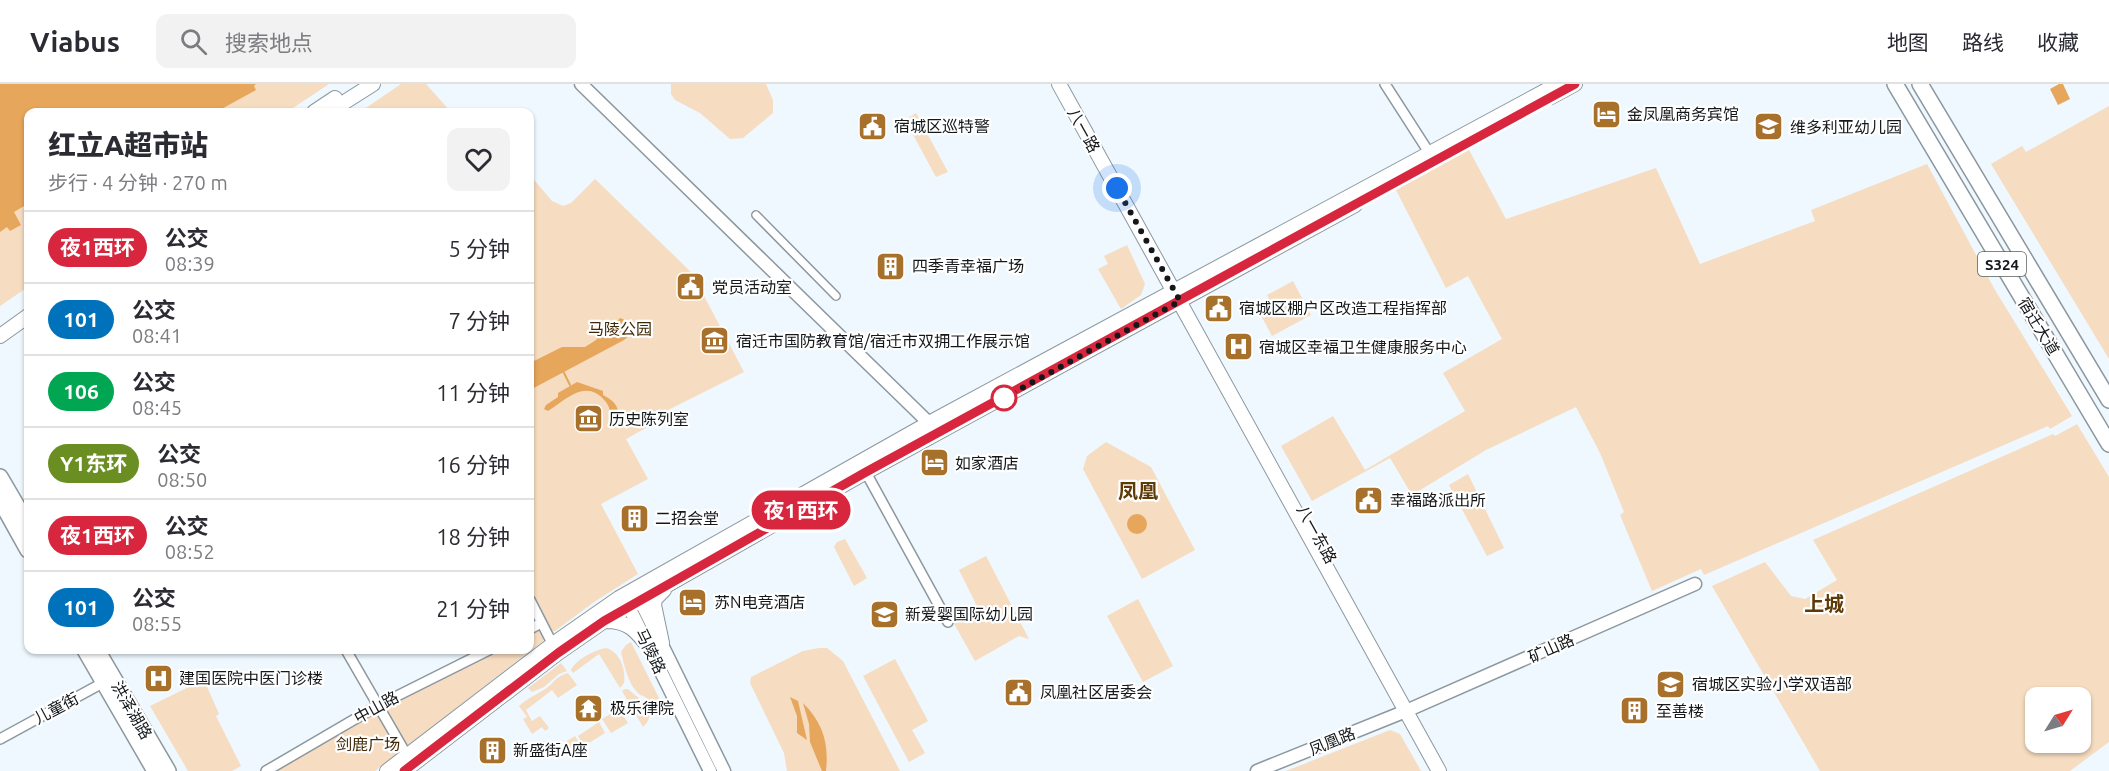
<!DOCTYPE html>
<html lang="zh">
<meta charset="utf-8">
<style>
body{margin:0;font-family:Ubuntu,"Noto Sans SC",sans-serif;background:#f2f2f3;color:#2b2b33;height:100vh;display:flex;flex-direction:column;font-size:22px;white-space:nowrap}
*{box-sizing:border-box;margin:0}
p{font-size:20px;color:#7c7c81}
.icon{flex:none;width:33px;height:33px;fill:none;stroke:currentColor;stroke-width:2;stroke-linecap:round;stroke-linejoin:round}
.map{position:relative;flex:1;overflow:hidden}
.panel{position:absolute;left:24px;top:24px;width:510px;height:546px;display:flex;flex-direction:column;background:#fff;border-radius:12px;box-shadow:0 2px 4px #0004}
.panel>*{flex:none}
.badge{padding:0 12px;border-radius:20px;font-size:21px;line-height:39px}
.needle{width:39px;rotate:53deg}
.controls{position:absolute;left:2025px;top:603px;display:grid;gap:12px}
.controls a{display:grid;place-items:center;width:66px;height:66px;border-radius:12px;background:#fff;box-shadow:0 2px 4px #0004;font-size:30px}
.you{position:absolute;width:30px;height:30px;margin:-15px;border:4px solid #fff;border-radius:50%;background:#1a73e8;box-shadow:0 0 0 9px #1a73e833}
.map>.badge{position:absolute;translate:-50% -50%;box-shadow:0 0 0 3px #fff}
.round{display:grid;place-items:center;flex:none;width:63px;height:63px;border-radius:12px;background:#f2f2f3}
.overview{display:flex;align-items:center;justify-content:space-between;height:102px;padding:0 24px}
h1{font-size:28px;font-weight:800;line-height:45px}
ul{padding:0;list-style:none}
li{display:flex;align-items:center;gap:18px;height:72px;padding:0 24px;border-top:2px solid #e1e1e2}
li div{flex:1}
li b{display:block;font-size:22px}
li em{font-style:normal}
li .badge{min-width:66px;font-weight:700;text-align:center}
header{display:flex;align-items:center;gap:36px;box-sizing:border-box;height:84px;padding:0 30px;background:#fff;border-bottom:2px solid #e1e1e2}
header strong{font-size:28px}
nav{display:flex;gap:33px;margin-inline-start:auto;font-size:21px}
.search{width:420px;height:54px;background:#f2f2f3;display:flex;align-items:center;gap:15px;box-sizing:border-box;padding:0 21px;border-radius:12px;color:#7c7c81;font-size:22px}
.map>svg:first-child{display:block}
.green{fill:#f6dcc1;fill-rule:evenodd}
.water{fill:#e6a65c}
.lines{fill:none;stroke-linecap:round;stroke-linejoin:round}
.stream{stroke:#e6a65c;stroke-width:2}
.pedestrian-casing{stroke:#8c979e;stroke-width:10}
.minor-casing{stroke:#8c979e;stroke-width:12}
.tertiary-casing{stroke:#8c979e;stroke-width:15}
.secondary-casing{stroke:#8c979e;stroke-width:16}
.primary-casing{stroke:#8c979e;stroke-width:18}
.pedestrian{stroke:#fff;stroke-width:7}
.minor{stroke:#fff;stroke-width:9}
.tertiary{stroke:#fff;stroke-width:12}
.secondary{stroke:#fff;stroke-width:14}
.primary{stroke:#fff;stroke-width:15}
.line-casing{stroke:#fff;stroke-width:14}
.line{stroke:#d7263d;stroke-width:9}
.walk{stroke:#14181b;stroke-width:6;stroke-dasharray:0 10.8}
.stop-dot{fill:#fff;stroke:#d7263d;stroke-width:3}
.labels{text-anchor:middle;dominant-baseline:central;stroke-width:4.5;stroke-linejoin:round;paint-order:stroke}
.shield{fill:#fff;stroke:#5a5d5f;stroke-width:1.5}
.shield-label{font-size:15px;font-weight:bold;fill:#14181b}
.poi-label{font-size:16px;fill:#14181b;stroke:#fff;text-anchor:start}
.street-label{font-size:16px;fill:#14181b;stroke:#fff}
.park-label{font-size:16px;fill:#412806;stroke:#fff}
.quarter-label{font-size:20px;font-weight:bold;fill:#5e3a05;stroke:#fff}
</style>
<header>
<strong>Viabus</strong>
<div class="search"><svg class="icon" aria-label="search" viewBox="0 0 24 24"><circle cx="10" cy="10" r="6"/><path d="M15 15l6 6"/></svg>搜索地点</div>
<nav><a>地图</a><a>路线</a><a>收藏</a></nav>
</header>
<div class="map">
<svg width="2109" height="687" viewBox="0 0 2109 687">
<rect width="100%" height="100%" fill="#eef8fe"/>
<path class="green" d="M0 0H329L287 28H28V203L0 222Z
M401 0H426L451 28H360Z
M671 0H766L773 16V29L743 54 730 55 700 29 675 16 671 10Z
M2109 22V275L1991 80 2022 62 2026 68Z
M916 29 948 88 936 93 905 36Z
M1469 66 1506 135 1656 84 1700 180 1815 137 1811 126 1927 80 1995 206 2072 332 2050 345 2048 342 1704 491 1701 485 1652 507 1620 431 1624 428 1600 369 1576 323 1486 366 1412 411 1390 374 1312 417 1281 362 1333 332 1365 386 1465 327 1443 289 1502 255 1468 192 1446 204 1396 106Z
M530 91 552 117 563 122 571 119 595 95 692 189 744 288 660 330 662 335 626 355 648 395 601 420 638 490 594 518 555 547H550L530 507Z
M1127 161 1145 200 1141 211 1121 225 1098 185 1108 180 1104 172Z
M1293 197 1311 231 1272 252 1258 226 1265 222 1263 218 1269 215 1267 211Z
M2077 340 2109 393V658L2070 687H1820L1712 502 1765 478 1791 512 1805 515 1837 496 1813 456 2053 350 2055 352ZM2036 614H2080V658H2036Z
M1106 358 1151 383 1195 466 1142 495 1083 385 1087 372Z
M1468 390 1504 464 1487 472 1449 401Z
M845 455 867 494 854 502 834 463 837 458Z
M986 472 1029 555 1019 552 975 577 952 536 978 524 959 486Z
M1138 515 1173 582 1143 598 1107 532Z
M539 545 542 548 543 557 375 687H273L385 619 494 566H530V548Z
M631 558 667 630C653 630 654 620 645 613 642 611 639 611 637 608 628 599 624 580 621 568L626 561Z
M606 564C620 568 626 585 624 599L620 604 599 570 573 589 571 586C576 575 595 566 606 564Z
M819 564H827L843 577 900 687H787L784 669 750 599 751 593 803 567Z
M895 575 928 637 912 646 925 669 909 678 863 592Z
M561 579 567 587 559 590 544 603 532 608 528 604Z
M568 589 577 601 558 614 552 606 526 626 532 637 540 632 549 644 545 647 542 643 532 650 523 635 527 633 519 622C527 615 535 611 544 606 554 600 554 593 568 589Z
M201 597 205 598 219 630 216 632 241 682 232 687H188L150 622Z
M625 605H628C639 615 660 628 643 643L622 607Z
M619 625 628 639 611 649 602 635Z
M599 638 605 649 584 662 578 652Z
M1390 646 1400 650 1421 687H1286Z
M575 652 585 668 574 675 564 659Z"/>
<path class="water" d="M0 0H256L254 2 256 6 216 28H28V125L26 121 14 128 21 141 10 147 7 143 0 148Z
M2059 0H2063L2070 15 2058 21 2050 5Z
M620 234 630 238 634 247 624 256 530 306V279L562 263H585L596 256 601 248 611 244Z
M577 298 603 307V311C616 318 621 324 617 340H614C610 333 611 324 606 318 586 293 566 316 548 327L544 325 546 321 558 313V309Z
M1127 440a10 10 0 1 1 20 0a10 10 0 1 1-20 0Z
M790 613 798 617 807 656 797 649V632Z
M803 619C823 639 829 659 826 687H822L810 658 809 640Z"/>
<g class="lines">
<path class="stream" d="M563 287 570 301"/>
<defs>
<path id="pedestrian" d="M756 131 836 212"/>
<path id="minor" d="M1385 0 1430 70
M864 385 948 538
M530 516 555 565
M530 545 541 539
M346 566 409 675
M0 655 108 596
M266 687 379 621 489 566"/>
<path id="tertiary" d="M581 0 929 339
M636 508 724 687
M625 515 710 687
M1257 687 1406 627 1695 500"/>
<path id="secondary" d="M1059 0 1439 687
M1551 13 1575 0
M314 28 335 14
M329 28 373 0
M0 252 28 232
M606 537C630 537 637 548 651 566
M662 559 654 521 655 515 664 506
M387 687 553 560 619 514 929 339 1558 0
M404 687 558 569 604 537 866 388 1355 121"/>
<path id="primary" d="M1895 0 2109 360
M1920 0 2109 316
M0 393 28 441
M0 416 28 466
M85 566 155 687
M97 566 168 687"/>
</defs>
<use href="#pedestrian" class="pedestrian-casing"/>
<use href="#minor" class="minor-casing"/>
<use href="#tertiary" class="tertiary-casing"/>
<use href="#secondary" class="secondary-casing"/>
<use href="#primary" class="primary-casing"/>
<use href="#pedestrian" class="pedestrian"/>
<use href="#minor" class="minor"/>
<use href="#tertiary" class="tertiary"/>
<use href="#secondary" class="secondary"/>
<use href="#primary" class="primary"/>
</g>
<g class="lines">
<defs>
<path id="line" d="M404 687 558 569 604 537 866 388 1575 0"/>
</defs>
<use href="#line" class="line-casing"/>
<use href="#line" class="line"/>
<path class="walk" d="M1004 314 1180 217 1117 104"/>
</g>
<defs>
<symbol id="hotel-square" viewBox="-11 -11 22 22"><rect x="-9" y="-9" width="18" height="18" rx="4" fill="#a7712c" stroke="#fff"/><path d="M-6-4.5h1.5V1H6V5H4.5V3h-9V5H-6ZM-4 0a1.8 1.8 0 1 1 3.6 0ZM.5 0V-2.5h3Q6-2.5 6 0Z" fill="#fff"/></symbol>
<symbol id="civic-square" viewBox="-11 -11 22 22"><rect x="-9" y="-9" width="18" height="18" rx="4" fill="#a7712c" stroke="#fff"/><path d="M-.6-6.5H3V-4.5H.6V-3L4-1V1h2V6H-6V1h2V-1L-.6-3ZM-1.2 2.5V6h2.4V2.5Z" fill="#fff"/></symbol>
<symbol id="school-square" viewBox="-11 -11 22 22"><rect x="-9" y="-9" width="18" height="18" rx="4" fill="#a7712c" stroke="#fff"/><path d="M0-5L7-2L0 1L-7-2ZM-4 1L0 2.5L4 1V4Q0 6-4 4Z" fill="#fff"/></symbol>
<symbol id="building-square" viewBox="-11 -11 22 22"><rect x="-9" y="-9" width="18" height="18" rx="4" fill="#a7712c" stroke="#fff"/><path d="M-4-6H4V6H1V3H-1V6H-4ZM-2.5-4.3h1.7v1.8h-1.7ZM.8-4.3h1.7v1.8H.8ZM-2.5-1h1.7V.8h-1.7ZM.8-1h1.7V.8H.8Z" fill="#fff"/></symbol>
<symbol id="museum-square" viewBox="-11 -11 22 22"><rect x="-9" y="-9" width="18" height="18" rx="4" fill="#a7712c" stroke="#fff"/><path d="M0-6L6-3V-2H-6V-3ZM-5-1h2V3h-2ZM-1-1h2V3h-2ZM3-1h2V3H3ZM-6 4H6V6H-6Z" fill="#fff"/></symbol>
<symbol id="hospital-square" viewBox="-11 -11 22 22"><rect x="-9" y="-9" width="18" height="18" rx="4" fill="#a7712c" stroke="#fff"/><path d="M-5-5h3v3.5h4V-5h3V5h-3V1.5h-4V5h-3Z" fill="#fff"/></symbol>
<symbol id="temple-square" viewBox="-11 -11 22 22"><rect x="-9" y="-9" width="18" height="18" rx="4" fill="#a7712c" stroke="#fff"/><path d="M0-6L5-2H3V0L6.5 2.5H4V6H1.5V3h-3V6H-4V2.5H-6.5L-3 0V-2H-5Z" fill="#fff"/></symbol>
</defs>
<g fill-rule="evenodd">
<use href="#hotel-square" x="1590" y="14" width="33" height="33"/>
<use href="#civic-square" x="856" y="26" width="33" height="33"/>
<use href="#school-square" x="1752" y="26" width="33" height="33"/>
<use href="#building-square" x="874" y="166" width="33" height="33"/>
<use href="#civic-square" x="674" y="186" width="33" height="33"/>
<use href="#civic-square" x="1202" y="208" width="33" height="33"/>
<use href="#museum-square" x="698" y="240" width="33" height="33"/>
<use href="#hospital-square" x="1222" y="246" width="33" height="33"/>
<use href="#museum-square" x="572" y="318" width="33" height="33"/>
<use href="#hotel-square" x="918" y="362" width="33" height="33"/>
<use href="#civic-square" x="1352" y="400" width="33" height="33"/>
<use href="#building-square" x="618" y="418" width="33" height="33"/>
<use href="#hotel-square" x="676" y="502" width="33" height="33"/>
<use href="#school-square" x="868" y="514" width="33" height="33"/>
<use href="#hospital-square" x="142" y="578" width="33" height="33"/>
<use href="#school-square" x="1654" y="584" width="33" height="33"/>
<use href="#civic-square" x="1002" y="592" width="33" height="33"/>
<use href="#temple-square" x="572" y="608" width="33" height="33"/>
<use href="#building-square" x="1618" y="610" width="33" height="33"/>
<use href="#building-square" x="476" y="650" width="33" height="33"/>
</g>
<circle class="stop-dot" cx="1004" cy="314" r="12"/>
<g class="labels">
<rect class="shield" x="1978" y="168" width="48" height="24" rx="4.5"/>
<g class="shield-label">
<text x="2002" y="180">S324</text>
</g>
<g class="poi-label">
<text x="1627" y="30">金凤凰商务宾馆</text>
<text x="894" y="42">宿城区巡特警</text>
<text x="1790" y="43">维多利亚幼儿园</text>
<text x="912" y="182">四季青幸福广场</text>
<text x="712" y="203">党员活动室</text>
<text x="1239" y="224">宿城区棚户区改造工程指挥部</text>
<text x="736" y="257">宿迁市国防教育馆/宿迁市双拥工作展示馆</text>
<text x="1259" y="263">宿城区幸福卫生健康服务中心</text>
<text x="609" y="335">历史陈列室</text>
<text x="955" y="379">如家酒店</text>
<text x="1390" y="416">幸福路派出所</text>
<text x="655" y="434">二招会堂</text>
<text x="714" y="518">苏N电竞酒店</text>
<text x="905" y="530">新爱婴国际幼儿园</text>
<text x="179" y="594">建国医院中医门诊楼</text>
<text x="1692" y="600">宿城区实验小学双语部</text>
<text x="1040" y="608">凤凰社区居委会</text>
<text x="610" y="624">极乐律院</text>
<text x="1656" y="627">至善楼</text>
<text x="513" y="666">新盛街A座</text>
</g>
<g class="street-label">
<text transform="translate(1084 46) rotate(61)">八一路</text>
<text transform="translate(2039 242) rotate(59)">宿迁大道</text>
<text transform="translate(1317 450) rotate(61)">八一东路</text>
<text transform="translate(1551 564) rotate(-24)">矿山路</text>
<text transform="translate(651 567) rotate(64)">马陵路</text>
<text transform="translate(376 623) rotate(-29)">中山路</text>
<text transform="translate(56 624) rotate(-28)">儿童街</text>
<text transform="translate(132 626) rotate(60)">洪泽湖路</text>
<text transform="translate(1332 657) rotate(-22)">凤凰路</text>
</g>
<g class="park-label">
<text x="620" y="245">马陵公园</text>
<text x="368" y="660">剑鹿广场</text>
</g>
<g class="quarter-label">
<text x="1138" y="406">凤凰</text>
<text x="1824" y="519">上城</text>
</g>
</g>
</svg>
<div class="controls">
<a><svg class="needle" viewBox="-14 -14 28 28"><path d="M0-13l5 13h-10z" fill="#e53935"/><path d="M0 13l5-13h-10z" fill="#7c7c81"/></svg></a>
</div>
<div class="you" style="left:1117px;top:104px"></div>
<b class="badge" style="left:801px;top:426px;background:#d7263d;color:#fff">夜1西环</b>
<section class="panel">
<div class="overview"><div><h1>红立A超市站</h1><p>步行 · 4 分钟 · 270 m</p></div><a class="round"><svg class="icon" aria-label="heart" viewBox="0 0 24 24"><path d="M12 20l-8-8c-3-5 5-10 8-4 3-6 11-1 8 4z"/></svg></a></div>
<ul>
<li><span class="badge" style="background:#d7263d;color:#fff">夜1西环</span><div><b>公交</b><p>08:39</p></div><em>5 分钟</em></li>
<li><span class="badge" style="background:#0072bc;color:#fff">101</span><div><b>公交</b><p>08:41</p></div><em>7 分钟</em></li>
<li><span class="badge" style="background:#00a651;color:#fff">106</span><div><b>公交</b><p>08:45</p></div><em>11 分钟</em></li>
<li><span class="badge" style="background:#6b8e23;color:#fff">Y1东环</span><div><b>公交</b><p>08:50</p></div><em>16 分钟</em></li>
<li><span class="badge" style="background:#d7263d;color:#fff">夜1西环</span><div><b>公交</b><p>08:52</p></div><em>18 分钟</em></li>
<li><span class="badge" style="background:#0072bc;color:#fff">101</span><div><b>公交</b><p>08:55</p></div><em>21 分钟</em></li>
</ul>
</section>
</div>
